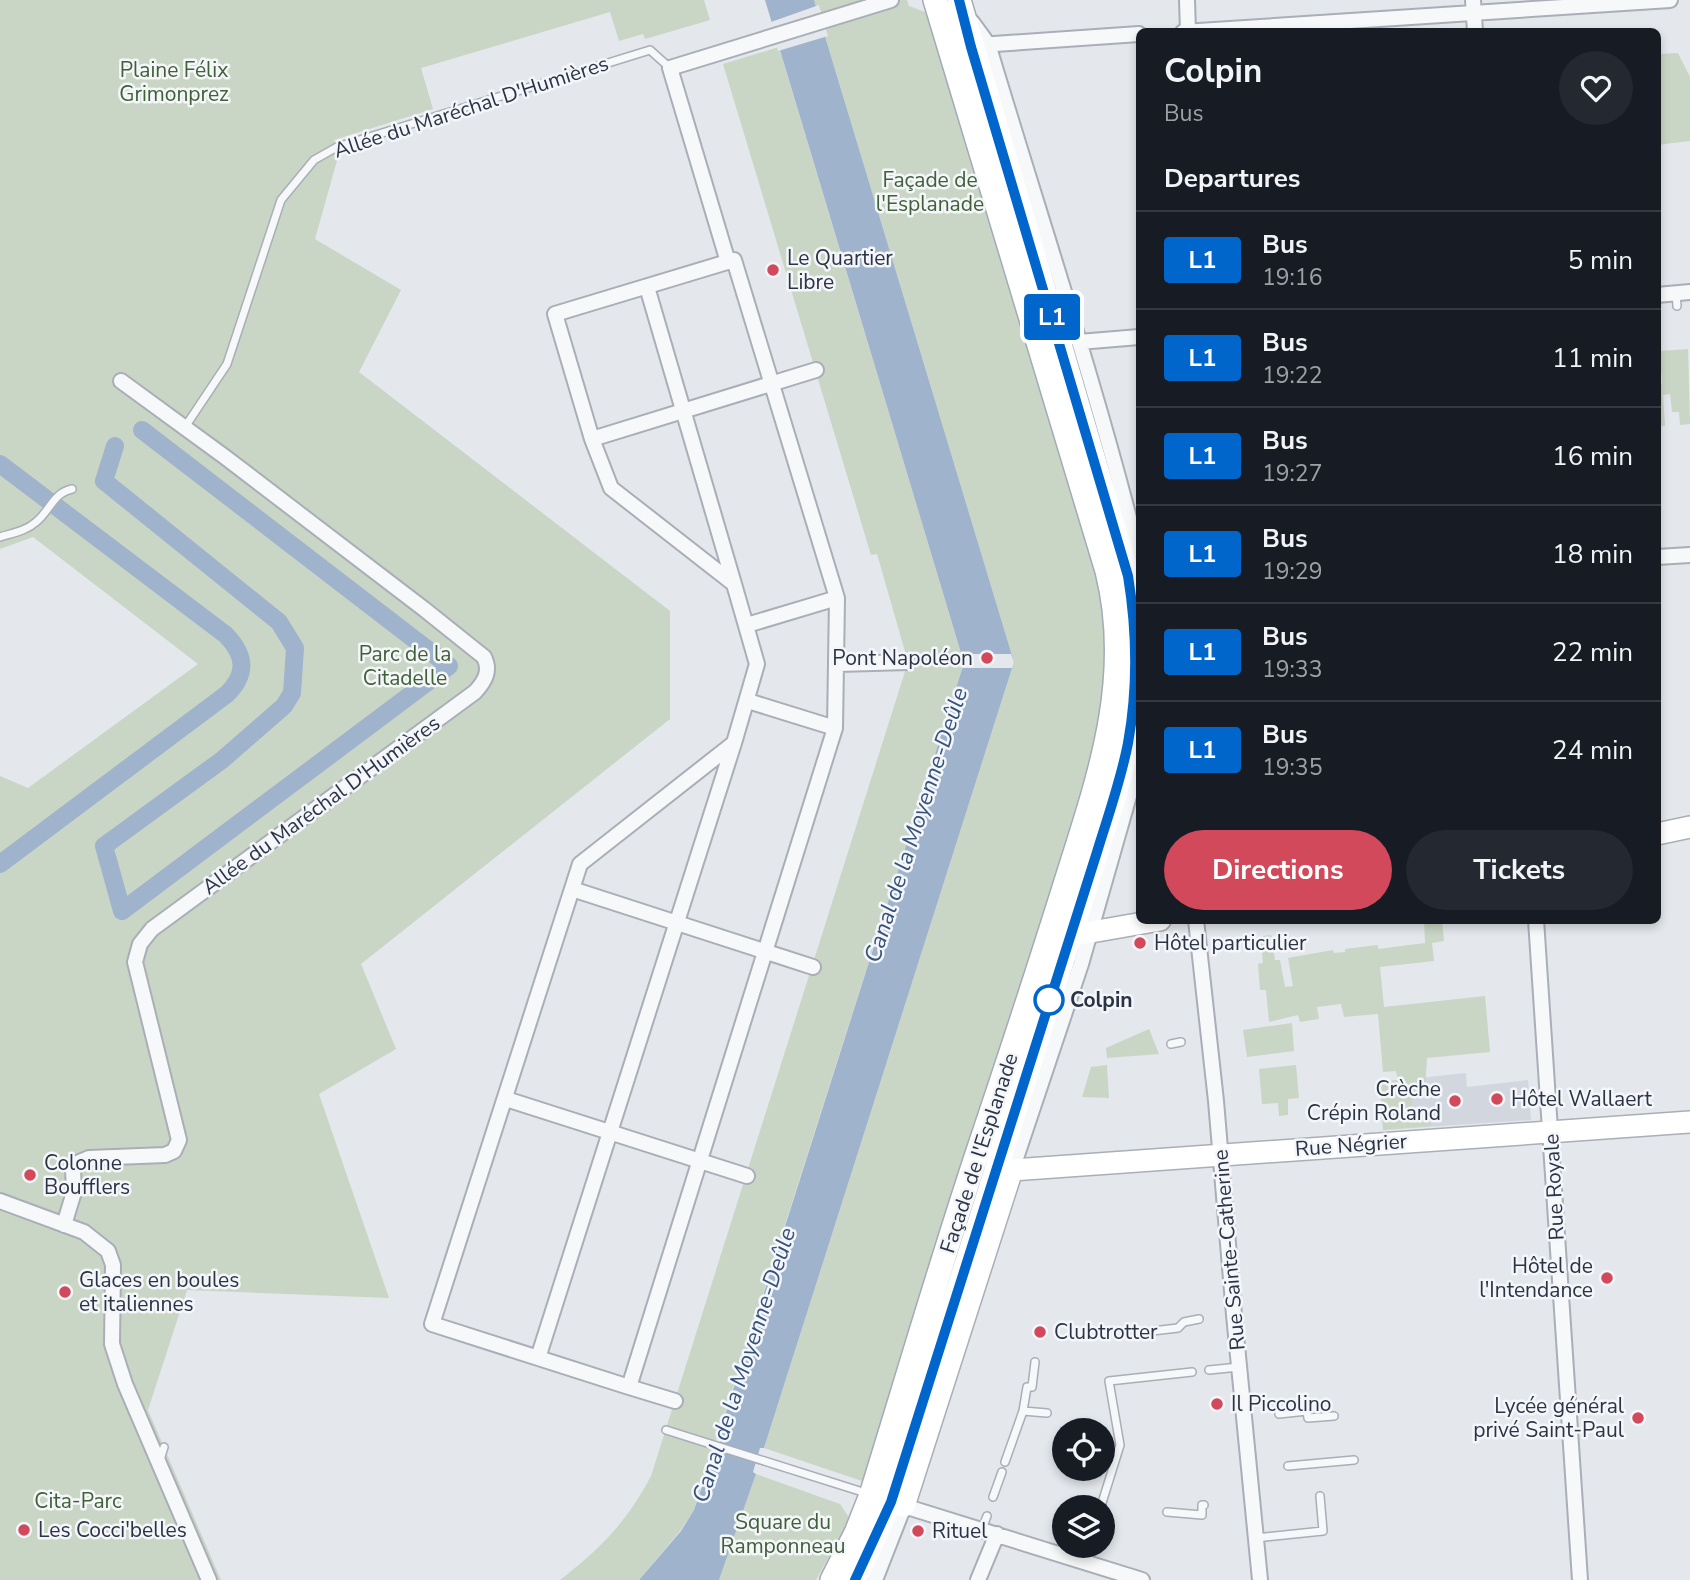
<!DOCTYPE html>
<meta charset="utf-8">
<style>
body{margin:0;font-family:"Nunito Sans",sans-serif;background:#242831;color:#f1f3f6;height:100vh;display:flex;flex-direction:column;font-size:26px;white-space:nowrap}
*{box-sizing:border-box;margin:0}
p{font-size:23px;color:#9ea1a6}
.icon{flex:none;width:38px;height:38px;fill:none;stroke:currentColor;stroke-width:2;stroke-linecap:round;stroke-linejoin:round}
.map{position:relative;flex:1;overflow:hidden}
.side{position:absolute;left:1136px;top:28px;width:525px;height:896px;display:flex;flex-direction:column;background:#171b24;border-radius:10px;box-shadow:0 4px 10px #0003}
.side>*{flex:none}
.badge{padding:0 14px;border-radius:5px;font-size:24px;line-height:46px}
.buttons{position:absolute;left:1052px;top:1418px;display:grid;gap:14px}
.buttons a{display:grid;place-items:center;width:63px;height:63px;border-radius:50%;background:#171b24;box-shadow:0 4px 10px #0003;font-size:35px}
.map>.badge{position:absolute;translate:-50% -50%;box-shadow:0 0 0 4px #fff}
h2{padding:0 28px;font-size:26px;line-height:63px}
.round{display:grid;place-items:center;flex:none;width:74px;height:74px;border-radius:37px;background:#242831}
.headline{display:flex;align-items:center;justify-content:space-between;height:119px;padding:0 28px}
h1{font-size:33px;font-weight:700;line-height:52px}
.cta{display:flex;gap:14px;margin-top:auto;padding:14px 28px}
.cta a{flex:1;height:80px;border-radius:42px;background:#d1495b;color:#fff;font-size:28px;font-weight:700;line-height:80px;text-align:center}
.cta a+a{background:#242831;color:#f1f3f6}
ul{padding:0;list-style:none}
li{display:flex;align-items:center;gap:21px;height:98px;padding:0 28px;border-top:2px solid #363941}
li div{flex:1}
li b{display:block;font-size:26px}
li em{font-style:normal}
li .badge{min-width:77px;font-weight:700;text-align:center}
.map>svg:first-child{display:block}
.built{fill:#d2d6de}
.green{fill:#c9d6c5}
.water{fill:#9fb4cc}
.pier{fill:#e4e7ec}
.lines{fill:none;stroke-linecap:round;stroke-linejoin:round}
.canal{stroke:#9fb4cc;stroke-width:18}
.lane-casing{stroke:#a9aeb7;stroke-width:10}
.street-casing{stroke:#a9aeb7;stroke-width:18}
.secondary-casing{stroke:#a9aeb7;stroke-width:24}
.primary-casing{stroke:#a3abb8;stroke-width:26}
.lane{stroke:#f7f8fa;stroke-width:7}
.street{stroke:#f7f8fa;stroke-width:14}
.secondary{stroke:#fff;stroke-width:21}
.primary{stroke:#fff;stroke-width:23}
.line-casing{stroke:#fff;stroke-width:16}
.line{stroke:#06c;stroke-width:10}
.poi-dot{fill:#d1495b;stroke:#f4f6f9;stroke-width:2.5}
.stop-dot{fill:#fff;stroke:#06c;stroke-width:3.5}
.labels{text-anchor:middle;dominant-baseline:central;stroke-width:5;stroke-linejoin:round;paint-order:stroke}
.park-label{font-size:21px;fill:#3f6138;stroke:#f4f6f9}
.street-label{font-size:21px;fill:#2b3445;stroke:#f4f6f9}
.poi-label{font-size:21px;fill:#2b3445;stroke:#f4f6f9;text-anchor:start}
.stop-label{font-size:21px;font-weight:bold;fill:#2b3445;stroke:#f4f6f9;text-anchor:start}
.water-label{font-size:23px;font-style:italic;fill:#34527a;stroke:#f4f6f9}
</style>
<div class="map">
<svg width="1690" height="1580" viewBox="0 0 1690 1580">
<rect width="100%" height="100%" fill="#e4e7ec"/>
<path class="built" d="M1466 1073 1467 1087 1528 1080 1531 1120 1383 1130 1380 1082Z"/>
<path class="green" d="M0 0H704L710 20 645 39 643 34 619 41 610 12 421 68 433 109 334 140 338 157 315 239 401 290 359 372 670 611V719L361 964 396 1049 319 1094 389 1298 187 1290 148 1410 221 1580H0V776L28 788 198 664 33 537 0 549Z
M814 0H907L909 6 925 12 935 20 1102 580 1109 661 1099 749 867 1480 862 1481 764 1448 1014 662Z
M779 47 964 663 694 1510 680 1531 639 1580H560C601 1548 626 1523 651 1476L908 662 877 554 871 555 723 64Z
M1678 53 1690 77V141L1657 145V54Z
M1688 349 1690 424 1680 425 1679 412H1672L1670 394 1663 395 1665 426H1657V385L1662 384 1660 351Z
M1424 921H1442L1444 941 1432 943 1434 961 1380 967 1384 1007 1485 996 1490 1052 1427 1058 1425 1090 1413 1098 1411 1110 1415 1115 1429 1117 1431 1126 1383 1130 1380 1082 1398 1080 1396 1071 1383 1072 1378 1014 1344 1017 1341 1004 1317 1007 1319 1019 1300 1022 1298 1015 1269 1022 1266 990H1260L1258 964 1263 963 1261 941 1264 940 1263 936 1271 935 1275 960H1280L1285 987 1293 986 1288 958 1333 950 1334 953 1345 952V949L1378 945V949L1425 943Z
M1292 1023 1294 1051 1247 1057 1243 1030Z
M1149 1029 1159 1054 1107 1058 1106 1048Z
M1107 1065 1109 1098 1082 1097 1091 1067Z
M1296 1065 1299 1098 1288 1099V1115L1279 1116 1278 1103 1262 1104 1259 1069Z
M756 1474 840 1504 850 1519 816 1580H719Z"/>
<path class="water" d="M765 0H814L1014 662 764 1448H760L753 1472 756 1474 719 1580H639L681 1531 694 1510 712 1458H715L722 1435 719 1434 964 663Z"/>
<path class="pier" d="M819 5 828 36 778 51 771 22Z
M961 654H1011L1014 662 1012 668H962L964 662Z"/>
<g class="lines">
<path class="canal" d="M115 446 104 481 279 622 295 648 292 693 284 706 222 760 104 846 122 911 449 666 142 430
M0 464 226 635C245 655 248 673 227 694L0 864"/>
<defs>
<path id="lane" d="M1676 293 1677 306
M185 427 227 364 281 200 314 160 337 147 650 50 670 68
M0 537C13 533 26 531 36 522 50 511 53 493 72 489
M1171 1044 1181 1042
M1135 1333 1178 1328 1184 1322 1199 1319
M1209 1370 1239 1367
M1023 1411 1027 1387H1032L1035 1362
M1279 1414 1307 1411 1308 1418 1334 1416
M666 1430 869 1494
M160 1460 164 1447
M1005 1462 1023 1411 1047 1413
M1288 1466 1354 1460
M993 1497 1002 1472
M1101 1506 1120 1445 1109 1381 1192 1372
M1167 1512 1202 1515V1505H1204
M982 1529 987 1516
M1256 1538 1323 1531 1320 1496"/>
<path id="street" d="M1187 0 1188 31
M1473 0 1475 32
M972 22 988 44C1039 215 1096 384 1139 557
M1183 32 1670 0
M980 45 1139 34
M728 262 670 68 891 0
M647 287 734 584 611 488 592 439 555 314 734 260 837 598 835 728 629 1387 432 1324 580 864 734 743 757 664 734 584
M1657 295 1690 292
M1079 342 1139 337
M592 439 816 370
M1657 557 1690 555
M747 625 837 598
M838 664 908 662
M748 701 835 728
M572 889 813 967
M1196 920 1216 1101 1234 1315 1260 1580
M1536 920 1580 1580
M506 1099 747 1176
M1012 1170 1081 964 1139 761
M0 1201 84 1232 108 1251 113 1265 112 1344 125 1384 209 1580
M64 1225 74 1192 73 1169 75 1164 89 1158 165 1155 174 1151 179 1140 135 962 140 944 152 929 475 692C485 681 491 671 484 657L424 609 225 457 121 381
M538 1358 734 743
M629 1387 675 1401
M875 1580 904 1506 1142 1580
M978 1580 997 1534"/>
<path id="secondary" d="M1657 834 1690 827
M1057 938 1160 920
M876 1497 904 1506 1012 1170 1690 1122"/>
<path id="primary" d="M832 1580 856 1533 871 1495C906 1382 939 1269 976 1157 1006 1068 1035 980 1063 891 1096 785 1135 683 1107 571L935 0
M855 1580 891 1501 1097 852C1108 816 1121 780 1128 743 1138 687 1137 631 1128 576L959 0"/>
</defs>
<use href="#lane" class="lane-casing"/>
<use href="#street" class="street-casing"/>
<use href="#secondary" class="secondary-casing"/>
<use href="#primary" class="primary-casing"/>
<use href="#lane" class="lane"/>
<use href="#street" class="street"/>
<use href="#secondary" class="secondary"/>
<use href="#primary" class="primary"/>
</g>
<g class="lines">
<defs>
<path id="line" d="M855 1580 891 1502 1097 852C1108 816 1121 780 1128 743 1138 688 1137 631 1128 576L971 47 959 0"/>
</defs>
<use href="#line" class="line-casing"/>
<use href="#line" class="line"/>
</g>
<g class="poi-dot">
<circle cx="773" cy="270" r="7"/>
<circle cx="987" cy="658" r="7"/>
<circle cx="1140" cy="943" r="7"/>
<circle cx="1497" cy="1099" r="7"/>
<circle cx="1455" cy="1101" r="7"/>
<circle cx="30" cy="1175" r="7"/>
<circle cx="1607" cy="1278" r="7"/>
<circle cx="65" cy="1292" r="7"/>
<circle cx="1040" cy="1332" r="7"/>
<circle cx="1217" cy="1404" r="7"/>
<circle cx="1638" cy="1418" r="7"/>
<circle cx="24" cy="1530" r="7"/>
<circle cx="918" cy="1531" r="7"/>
</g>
<circle class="stop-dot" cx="1049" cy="1000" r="14"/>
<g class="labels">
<g class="park-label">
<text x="174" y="70">Plaine Félix<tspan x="174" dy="24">Grimonprez</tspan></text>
<text x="930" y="180">Façade de<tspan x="930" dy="24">l'Esplanade</tspan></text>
<text x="405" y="654">Parc de la<tspan x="405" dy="24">Citadelle</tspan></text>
<text x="78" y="1501">Cita-Parc</text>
<text x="783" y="1522">Square du<tspan x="783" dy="24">Ramponneau</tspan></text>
</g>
<g class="street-label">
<text transform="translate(471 107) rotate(-18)">Allée du Maréchal D'Humières</text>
<text transform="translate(321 805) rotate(-36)">Allée du Maréchal D'Humières</text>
<text transform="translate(1351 1145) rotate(-4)">Rue Négrier</text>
<text transform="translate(979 1153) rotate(-72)">Façade de l'Esplanade</text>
<text transform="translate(1554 1187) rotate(-93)">Rue Royale</text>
<text transform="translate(1229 1250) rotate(-95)">Rue Sainte-Catherine</text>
</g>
<g class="poi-label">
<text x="787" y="258">Le Quartier<tspan x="787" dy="24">Libre</tspan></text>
<text x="973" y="658" text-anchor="end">Pont Napoléon</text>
<text x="1154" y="943">Hôtel particulier</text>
<text x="1441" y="1089" text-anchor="end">Crèche<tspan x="1441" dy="24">Crépin Roland</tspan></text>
<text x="1511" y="1099">Hôtel Wallaert</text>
<text x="44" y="1163">Colonne<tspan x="44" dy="24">Boufflers</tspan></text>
<text x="1593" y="1266" text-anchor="end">Hôtel de<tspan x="1593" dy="24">l'Intendance</tspan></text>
<text x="79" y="1280">Glaces en boules<tspan x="79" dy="24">et italiennes</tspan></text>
<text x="1054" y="1332">Clubtrotter</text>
<text x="1231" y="1404">Il Piccolino</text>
<text x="1624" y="1406" text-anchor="end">Lycée général<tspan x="1624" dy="24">privé Saint-Paul</tspan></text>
<text x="38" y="1530">Les Cocci'belles</text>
<text x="932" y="1531">Rituel</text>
</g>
<g class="stop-label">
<text x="1070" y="1000">Colpin</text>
</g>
<g class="water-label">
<text transform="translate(916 825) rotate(-72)">Canal de la Moyenne-Deûle</text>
<text transform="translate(744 1365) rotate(-72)">Canal de la Moyenne-Deûle</text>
</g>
</g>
</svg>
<div class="buttons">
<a><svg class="icon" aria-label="locate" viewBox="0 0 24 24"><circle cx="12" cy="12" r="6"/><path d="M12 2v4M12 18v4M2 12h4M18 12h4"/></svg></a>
<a><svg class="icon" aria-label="layers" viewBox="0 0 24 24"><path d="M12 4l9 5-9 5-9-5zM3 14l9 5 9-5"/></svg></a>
</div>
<b class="badge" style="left:1052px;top:317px;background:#06c;color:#fff">L1</b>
<section class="side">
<div class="headline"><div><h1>Colpin</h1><p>Bus</p></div><a class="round"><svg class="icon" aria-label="heart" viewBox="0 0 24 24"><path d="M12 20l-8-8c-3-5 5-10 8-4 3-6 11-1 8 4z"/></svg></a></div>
<h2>Departures</h2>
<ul>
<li><span class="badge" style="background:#06c;color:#fff">L1</span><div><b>Bus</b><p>19:16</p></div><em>5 min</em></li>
<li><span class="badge" style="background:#06c;color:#fff">L1</span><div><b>Bus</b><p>19:22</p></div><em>11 min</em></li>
<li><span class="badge" style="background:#06c;color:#fff">L1</span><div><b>Bus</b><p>19:27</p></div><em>16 min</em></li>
<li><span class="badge" style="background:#06c;color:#fff">L1</span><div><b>Bus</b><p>19:29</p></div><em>18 min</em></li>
<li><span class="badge" style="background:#06c;color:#fff">L1</span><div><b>Bus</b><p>19:33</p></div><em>22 min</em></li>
<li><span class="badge" style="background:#06c;color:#fff">L1</span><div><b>Bus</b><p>19:35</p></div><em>24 min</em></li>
</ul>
<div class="cta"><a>Directions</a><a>Tickets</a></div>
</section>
</div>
